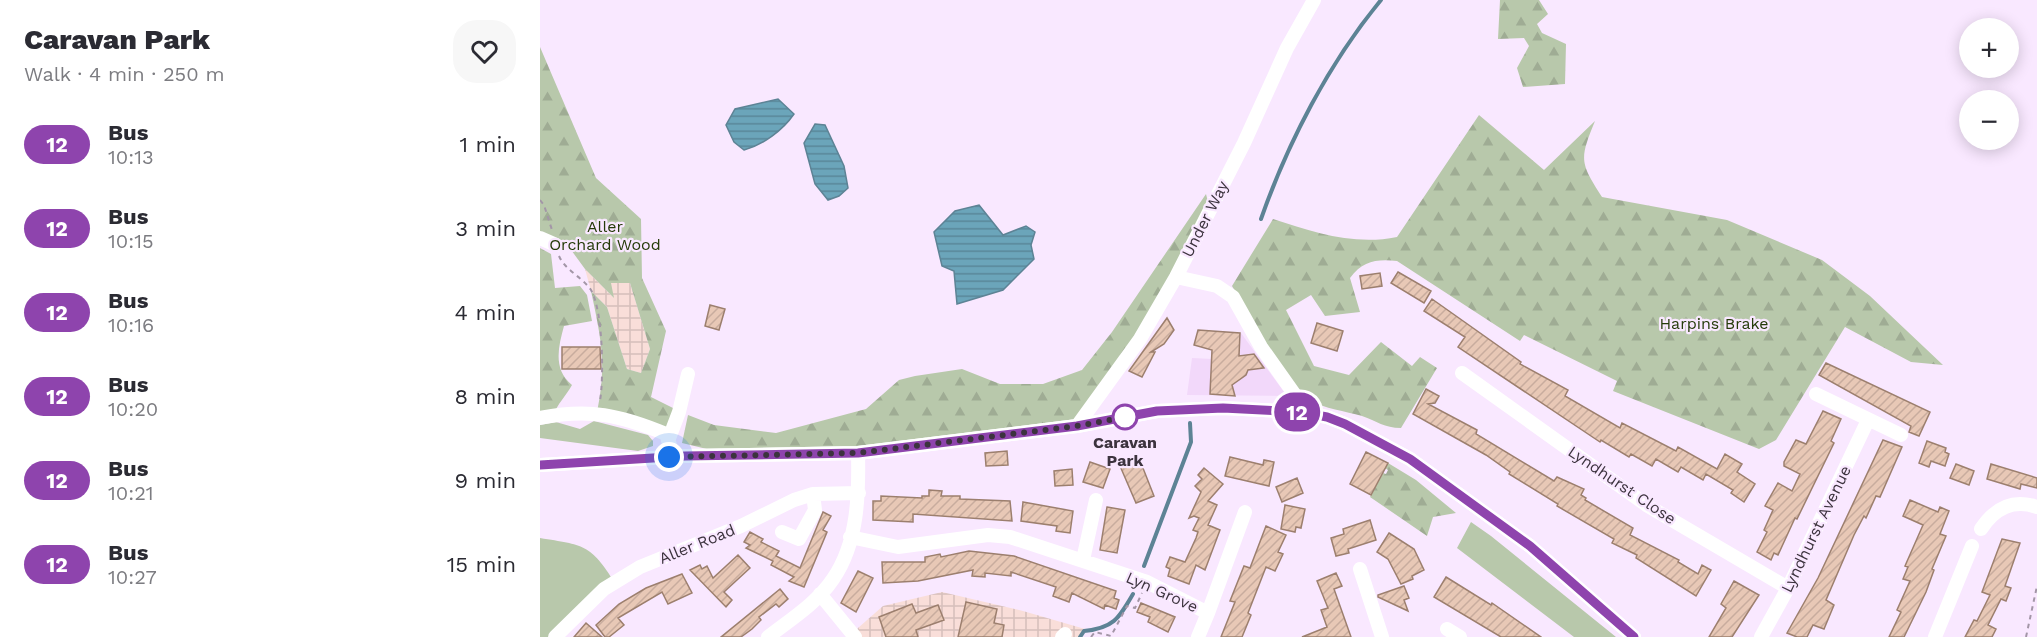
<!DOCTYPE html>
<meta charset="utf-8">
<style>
body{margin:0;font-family:"Work Sans",sans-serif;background:#f7f7f7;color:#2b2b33;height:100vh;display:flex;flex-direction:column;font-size:22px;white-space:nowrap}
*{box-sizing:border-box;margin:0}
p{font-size:20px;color:#7c7c81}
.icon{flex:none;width:33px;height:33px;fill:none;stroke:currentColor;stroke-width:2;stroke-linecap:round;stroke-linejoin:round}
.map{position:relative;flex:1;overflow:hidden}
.panel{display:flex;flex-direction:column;background:#fff;width:540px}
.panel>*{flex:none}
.badge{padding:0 12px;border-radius:20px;font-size:21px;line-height:39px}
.tools{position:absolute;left:1419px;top:18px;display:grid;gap:12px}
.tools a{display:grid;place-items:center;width:60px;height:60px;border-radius:50%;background:#fff;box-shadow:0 3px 15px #0003;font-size:30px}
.you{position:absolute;width:30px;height:30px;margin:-15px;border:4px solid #fff;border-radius:50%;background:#1a73e8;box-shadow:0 0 0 9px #1a73e833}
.map>.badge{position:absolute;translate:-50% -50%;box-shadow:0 0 0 3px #fff}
.round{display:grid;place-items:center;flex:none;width:63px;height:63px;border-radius:24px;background:#f7f7f7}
.summary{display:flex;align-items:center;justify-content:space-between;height:102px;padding:0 24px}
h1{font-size:28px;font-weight:800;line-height:45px}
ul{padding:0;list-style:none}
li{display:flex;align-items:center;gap:18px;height:84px;padding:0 24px}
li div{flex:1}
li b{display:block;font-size:22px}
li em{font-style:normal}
li .badge{min-width:66px;font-weight:700;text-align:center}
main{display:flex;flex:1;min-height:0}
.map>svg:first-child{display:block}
.built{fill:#f2d8fa}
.industrial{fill:url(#industrial-grid)}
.green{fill:#b8c8ab}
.forest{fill:url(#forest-firs)}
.water{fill:url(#water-rules);stroke:#5d8395;stroke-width:1.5}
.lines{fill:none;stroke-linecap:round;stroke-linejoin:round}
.stream{stroke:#5d8395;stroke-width:4}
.building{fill:url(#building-hatch);stroke:#9c7f6e;stroke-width:1.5}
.path{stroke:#a396a7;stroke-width:2;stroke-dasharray:4.5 4.5;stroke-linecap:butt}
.minor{stroke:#fff;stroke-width:14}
.line-casing{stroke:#fff;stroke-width:14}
.line{stroke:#8e44ad;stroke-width:9}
.walk{stroke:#3c333e;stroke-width:6;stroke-dasharray:0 10.8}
.stop-dot{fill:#fff;stroke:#8e44ad;stroke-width:3}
.labels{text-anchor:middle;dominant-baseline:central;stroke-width:4.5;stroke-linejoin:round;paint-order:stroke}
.street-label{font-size:16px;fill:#3c333e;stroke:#f9e8ff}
.park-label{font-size:16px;fill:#253b09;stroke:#f9e8ff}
.stop-label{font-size:16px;font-weight:bold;fill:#3c333e;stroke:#f9e8ff}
</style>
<main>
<section class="panel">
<div class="summary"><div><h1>Caravan Park</h1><p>Walk · 4 min · 250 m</p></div><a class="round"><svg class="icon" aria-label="heart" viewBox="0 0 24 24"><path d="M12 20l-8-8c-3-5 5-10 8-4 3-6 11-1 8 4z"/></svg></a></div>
<ul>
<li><span class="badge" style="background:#8e44ad;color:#fff">12</span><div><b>Bus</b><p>10:13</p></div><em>1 min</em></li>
<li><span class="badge" style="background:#8e44ad;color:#fff">12</span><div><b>Bus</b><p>10:15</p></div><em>3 min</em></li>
<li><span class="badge" style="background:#8e44ad;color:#fff">12</span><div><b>Bus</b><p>10:16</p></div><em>4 min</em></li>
<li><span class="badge" style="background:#8e44ad;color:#fff">12</span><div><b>Bus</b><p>10:20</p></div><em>8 min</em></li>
<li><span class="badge" style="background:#8e44ad;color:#fff">12</span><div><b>Bus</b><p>10:21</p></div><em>9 min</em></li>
<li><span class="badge" style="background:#8e44ad;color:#fff">12</span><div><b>Bus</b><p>10:27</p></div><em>15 min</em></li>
</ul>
</section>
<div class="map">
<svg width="1497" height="637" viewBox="0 0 1497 637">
<defs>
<pattern id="industrial-grid" width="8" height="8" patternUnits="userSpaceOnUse" patternTransform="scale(1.5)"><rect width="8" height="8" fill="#f9ded9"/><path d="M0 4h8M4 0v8" fill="none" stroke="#d6bfbb"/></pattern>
<pattern id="forest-firs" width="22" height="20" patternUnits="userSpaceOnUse" patternTransform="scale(1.5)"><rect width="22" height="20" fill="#b8c8ab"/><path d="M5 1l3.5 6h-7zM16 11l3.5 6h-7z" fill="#9fac94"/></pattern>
<pattern id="water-rules" width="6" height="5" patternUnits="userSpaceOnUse" patternTransform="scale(1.5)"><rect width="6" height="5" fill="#6ba5ba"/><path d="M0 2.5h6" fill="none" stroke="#598799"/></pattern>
<pattern id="building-hatch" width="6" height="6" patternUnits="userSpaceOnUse" patternTransform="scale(1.5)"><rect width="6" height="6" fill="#e8c8b6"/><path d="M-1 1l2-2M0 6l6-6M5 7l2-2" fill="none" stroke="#c8ac9e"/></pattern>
</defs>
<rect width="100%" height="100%" fill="#f9e8ff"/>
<path class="built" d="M674 331 701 333 747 396 647 395 652 358 672 359Z"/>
<path class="industrial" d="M45 269 73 297 70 283H90L110 349 101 373 87 369 67 307 51 291Z
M402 592 483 611 545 629 538 637H312L318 628 343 606Z"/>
<path class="green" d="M54 421 108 435 113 441V446L98 451 0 438V425L16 422 40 429Z
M931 522 951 536 1076 637H1034L917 548Z
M0 538C43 545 51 544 75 583L16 637H0Z"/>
<path class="forest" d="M960 0H999L1008 14 997 24 1002 33 1026 44 1025 84 983 87 977 68 989 46 984 38 958 39Z
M0 47 56 178 101 219 102 278 126 331 111 397 135 409 126 434 57 412C67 364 61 338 51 291L67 307 87 369 101 373 110 349 90 283H71L74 298 45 269 26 243 0 233Z
M939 115 1004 170 1055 121C1039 160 1040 162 1062 197L1187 220 1282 260 1330 296 1403 365 1371 362 1305 327 1236 440 1219 449 1073 391 1077 381 984 335 980 341 857 261C836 259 823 261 810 278L820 312 785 316 771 295 746 310 774 366 809 375 841 342 872 366 880 357 897 368 861 428C844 428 837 421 822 416 805 411 785 409 769 400 743 386 708 314 692 286L733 219C773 232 814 246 857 237Z
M666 194 670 210 646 255 537 426 352 450H171L142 443 148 415 174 425 236 433 326 409 359 380 375 376 422 369 460 384H503L542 370 572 332Z
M0 248 11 254 15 288 40 286 47 295 52 321 24 326C18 348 13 369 32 385 26 396 17 404 13 416L0 418Z
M848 463 876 480 916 513 893 517 887 536 830 497 843 473 846 474 848 470 845 468Z"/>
<path class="water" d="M238 99 254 114C243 130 223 145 204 150L194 142 186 125 195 109Z
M275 124 285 125 304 166 308 188 299 196 288 200 275 184 264 143Z
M439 205 463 235 486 226 495 232 491 245 494 259 463 290 417 304 414 271 402 266 394 232 415 211Z"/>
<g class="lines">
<path class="stream" d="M721 219C748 142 789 63 841 0
M604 566 651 442 650 423
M540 637 544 631C574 628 579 618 593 594"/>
</g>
<path class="building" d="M858 272 891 291 884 303 851 283Z
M840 273 842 286 822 289 820 276Z
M892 299 981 362 980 364 1028 390 1025 396 1080 428 1082 423 1136 451 1138 447 1177 469 1185 454 1202 464 1197 472 1215 484 1204 502 1191 493 1193 490 1166 474 1163 480 1141 467 1138 472 1116 459 1112 466 1091 454 1089 457 1061 440 1060 442 918 347 925 337 884 311Z
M170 305 185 309 179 330 165 326Z
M627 318 634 330 624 344 611 352H615L602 377 589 371Z
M777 323 803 331 797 351 771 343Z
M658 330 700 333 699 356 714 354 724 368 708 370 706 375 692 385 695 396 670 394 672 350 654 345Z
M22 347H60L61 369H22Z
M1286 363 1390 412 1379 436 1369 432 1371 426 1279 375Z
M886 389 899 396 895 403 888 404 937 430 936 434 1014 481 1017 477 1044 489 1041 495 1046 498 1045 500 1093 528 1090 535 1139 560 1138 562 1158 574 1162 565 1171 570 1156 596 1096 558 1097 555 1072 543 1074 539 1017 506 1018 504 969 474 970 472 946 455 873 414Z
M1283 411 1301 419 1291 441 1294 443 1257 519 1255 518 1238 555 1234 553 1231 560 1217 552 1227 532 1224 530 1233 510 1225 506 1238 483 1252 491 1260 474 1244 466V462L1256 440 1266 444Z
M1343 440 1362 447 1340 497 1336 496 1326 518 1324 516 1314 535 1286 600 1294 605 1284 629 1273 625 1267 637H1257L1247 633 1278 578Z
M1387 441 1406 448 1405 452 1409 454 1405 466 1391 461 1389 467 1379 463Z
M467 451 468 465 446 466 445 453Z
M826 452 848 463 831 495 810 484Z
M690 457 723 465 724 460 734 462 729 486 685 476Z
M599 458 614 496 596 503 580 466Z
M550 462 570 469 563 488 543 482Z
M1416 464 1434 471 1429 485 1410 478Z
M1451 464 1497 478V488L1481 484 1480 489 1447 479Z
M664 468 683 484 668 501 677 505 668 525 680 530 665 570 656 565 649 584 628 576 630 569 626 567 630 557 645 562 656 538 658 532 653 530 659 518 654 516 649 518 661 492 655 486 662 479 658 475Z
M532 469 533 485 515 486 514 471Z
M757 478 763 493 742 502 736 487Z
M389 490 402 491 401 496H420V499L470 501 472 521 373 514V522L333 520V501H341V496L382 498V496H389Z
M1370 500 1398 512 1400 507 1409 511 1400 534 1406 536 1392 569 1394 570 1386 592 1364 637H1349L1361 612 1357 610 1370 581 1363 579 1368 567 1365 566 1383 525 1363 516Z
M483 502 533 511 530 533 516 531 517 526 481 521Z
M745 505 765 509 761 528 756 527 755 532 741 529Z
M567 507 585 510 577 553 560 550Z
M283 512 291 516 283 530 287 532 264 587 249 581 254 577 231 565 233 561 206 548 210 545 204 542 210 532 223 539 221 542 239 551 236 556 260 568Z
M830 520 836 540 808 549 809 553 796 556 791 538 804 534 803 529Z
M726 526 746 535 738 552 743 554 735 571 726 567 708 613 711 615 702 637H681L695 602 690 601 704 566 710 568Z
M849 533 874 549 884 570 872 576 873 579 861 584 848 559 837 552Z
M1462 539 1480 543 1465 586 1471 588 1466 601 1461 599 1448 625 1456 629 1452 637H1425L1434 620 1437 621 1450 595 1442 592Z
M429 551 474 556 576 591 574 598 579 600 576 609 565 605 564 609 532 593 529 602 513 596 516 587 471 572V576L445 573V577L432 576 433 570 378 581 343 583 342 562H385V557L400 554 401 557Z
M198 555 210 568 184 592 192 600 186 607 150 570 160 565 162 569 167 566 173 578Z
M318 571 333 578 316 612 301 603Z
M796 573 802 586 794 589 811 637H762L787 627 781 610 788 608 777 581Z
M142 574 152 593 128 604 122 592 78 618 84 625 69 637H65L56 625 79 604 106 588Z
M906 577 951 605 952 603 1001 637H961L894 597Z
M1194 581 1219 595 1192 637H1169L1186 608 1181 604Z
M864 586 869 598 864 600 868 611 838 597V595Z
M240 589 248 599 239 607 236 604 219 617 221 620 212 629 201 637H181Z
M426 602 457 609 454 623 464 625 462 637H418Z
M601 603 635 617 628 632 608 622 610 617 597 612Z
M372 604 376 613 398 605 404 620 376 630 378 637H346L339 617Z
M46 623 62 637H34Z"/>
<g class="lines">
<path class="path" d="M0 200 4 205 12 230
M19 256C25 270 42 277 51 290 63 311 64 377 60 401
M551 637 555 632 571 636 587 606 595 608 602 593
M1486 637 1497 586"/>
<path class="minor" d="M0 238 16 245
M636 277 677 286 693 297 721 347 760 402 761 412
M922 373 1108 506 1248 588
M1276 394 1361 435
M0 418C49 408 80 415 126 434L130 445 129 457
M537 426 600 339 636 277 704 143 747 48 774 0
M128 441 139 412 148 374
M0 465 145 456 318 453 537 426 617 411 683 408 761 412 787 417 805 424 870 459 990 546 1094 637
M1441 529C1455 508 1473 499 1497 507
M242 532 259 539 275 510 273 494
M310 537 358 547 448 535 470 537 607 582 668 613 705 512
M543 560 556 500
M820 569 842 637
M280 594 315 637
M907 629 920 637
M15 637 64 589 100 567 201 526 254 500 273 494 319 493
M228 637C251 619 277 603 293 579 318 543 319 494 318 453
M522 637 525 634
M658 637 668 613
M1221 637 1248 588 1328 420
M1395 637 1432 546"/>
</g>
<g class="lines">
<defs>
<path id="line" d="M0 465 145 456 318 453 537 426 617 411 683 408 760 412 787 417 805 424 870 459 990 546 1094 637"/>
</defs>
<use href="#line" class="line-casing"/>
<use href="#line" class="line"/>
<path class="walk" d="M129 457 318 453 537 426 585 417"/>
</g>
<circle class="stop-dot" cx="585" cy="417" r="12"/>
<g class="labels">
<g class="street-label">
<text transform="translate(665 219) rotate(-63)">Under Way</text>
<text transform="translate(1082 485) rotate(34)">Lyndhurst Close</text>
<text transform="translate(1276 529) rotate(-64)">Lyndhurst Avenue</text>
<text transform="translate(157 544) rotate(-22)">Aller Road</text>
<text transform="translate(622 592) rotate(24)">Lyn Grove</text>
</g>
<g class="park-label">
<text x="65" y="226">Aller<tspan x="65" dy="18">Orchard Wood</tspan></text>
<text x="1174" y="323">Harpins Brake</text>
</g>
<g class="stop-label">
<text x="585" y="442">Caravan<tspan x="585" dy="18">Park</tspan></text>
</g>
</g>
</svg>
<div class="tools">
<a>+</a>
<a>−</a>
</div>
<div class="you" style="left:129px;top:457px"></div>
<b class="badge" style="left:757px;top:412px;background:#8e44ad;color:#fff">12</b>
</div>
</main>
